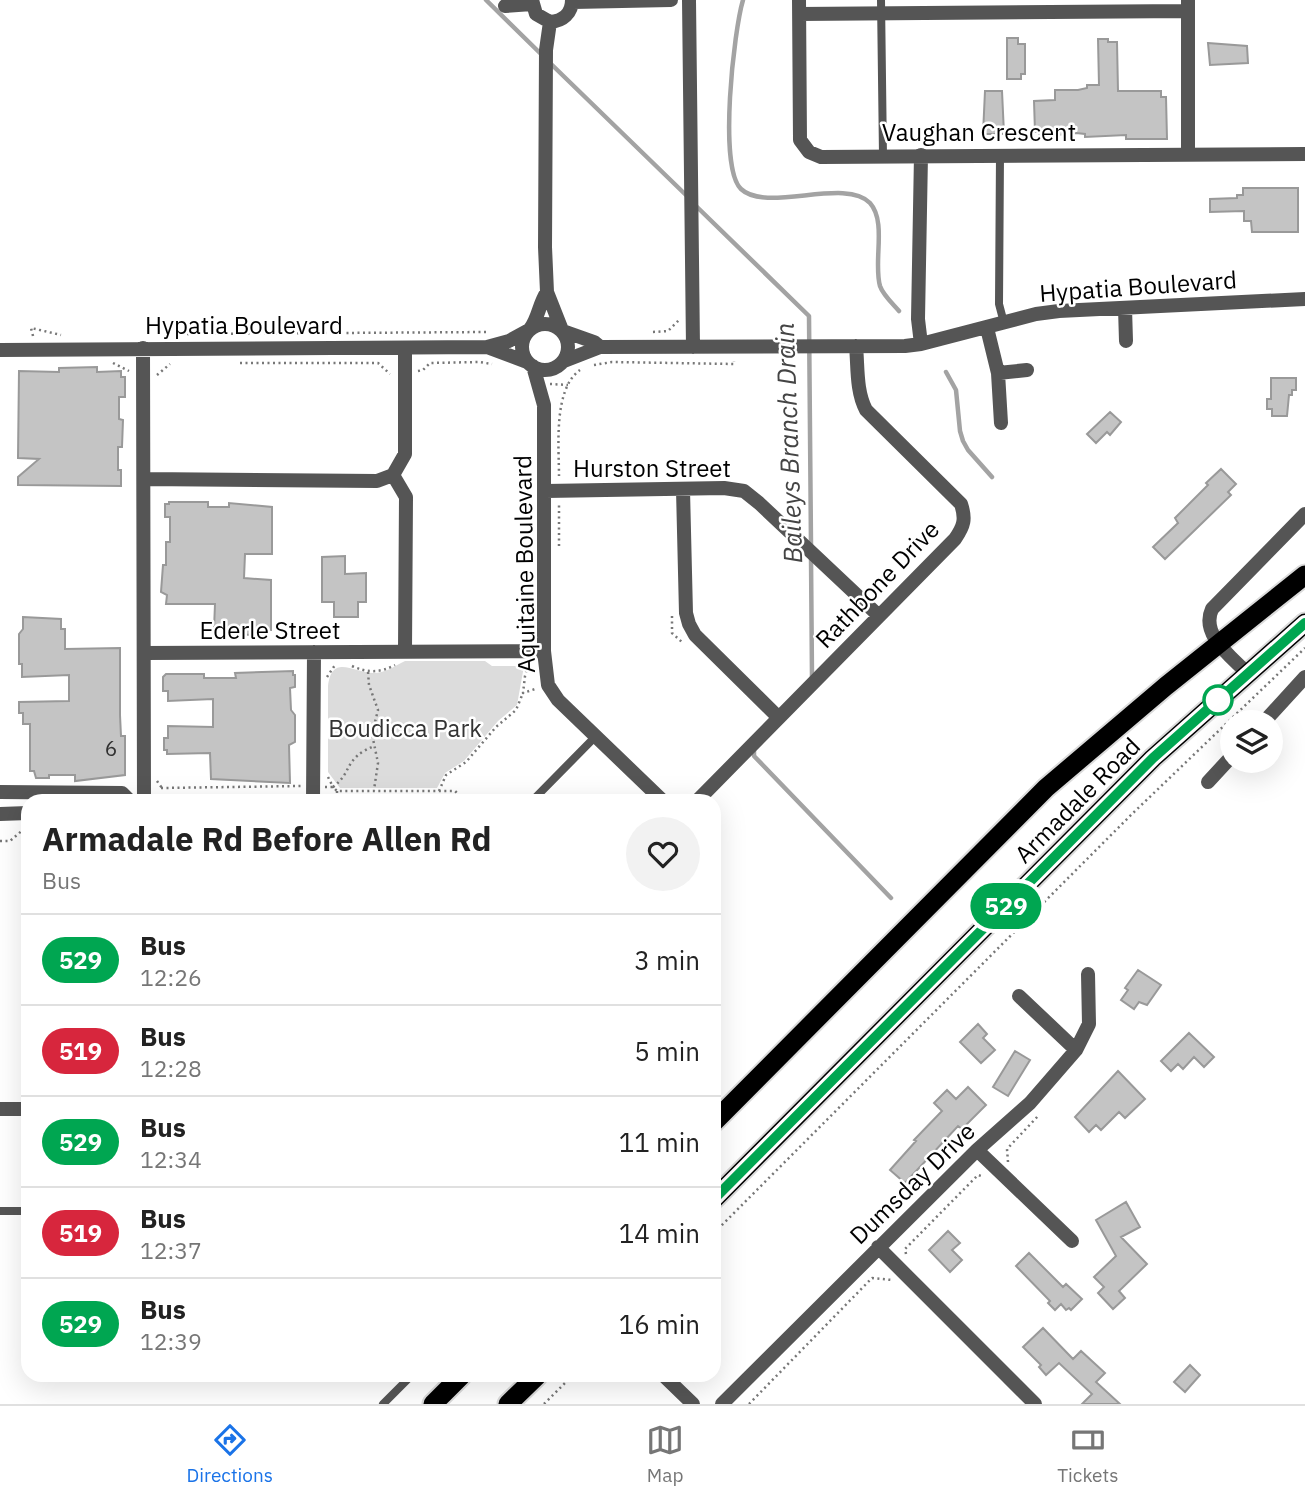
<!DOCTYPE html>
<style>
body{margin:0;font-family:"IBM Plex Sans",sans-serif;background:#f2f2f2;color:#222;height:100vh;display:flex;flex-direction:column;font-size:26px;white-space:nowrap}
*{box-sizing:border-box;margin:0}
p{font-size:23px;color:#767676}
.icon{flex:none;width:38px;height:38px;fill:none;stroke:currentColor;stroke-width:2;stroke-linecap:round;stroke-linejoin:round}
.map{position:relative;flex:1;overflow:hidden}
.drawer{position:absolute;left:21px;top:794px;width:700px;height:588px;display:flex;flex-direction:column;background:#fff;border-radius:21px;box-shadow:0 7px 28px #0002}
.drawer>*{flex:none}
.badge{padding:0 14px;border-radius:23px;font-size:24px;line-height:46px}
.fabs{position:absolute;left:1220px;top:710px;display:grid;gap:14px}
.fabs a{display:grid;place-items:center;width:63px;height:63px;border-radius:50%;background:#fff;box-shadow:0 7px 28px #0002;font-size:35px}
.map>.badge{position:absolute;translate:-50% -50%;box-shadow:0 0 0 4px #fff}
.round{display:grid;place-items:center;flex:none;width:74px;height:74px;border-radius:37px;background:#f2f2f2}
.headline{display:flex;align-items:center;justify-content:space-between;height:119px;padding:0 21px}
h1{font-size:33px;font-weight:800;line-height:52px}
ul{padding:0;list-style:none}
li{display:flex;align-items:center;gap:21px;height:91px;padding:0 21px;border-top:2px solid #e0e0e0}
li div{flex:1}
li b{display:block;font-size:26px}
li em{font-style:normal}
li .badge{min-width:77px;font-weight:700;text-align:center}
.tab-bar{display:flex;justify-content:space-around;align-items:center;height:98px;border-top:2px solid #e0e0e0;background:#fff;font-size:19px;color:#767676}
.tab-bar a{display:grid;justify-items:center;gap:4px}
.tab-bar .current{color:#1a73e8}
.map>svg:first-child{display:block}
.green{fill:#dcdcdc}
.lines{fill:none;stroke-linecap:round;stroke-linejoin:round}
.stream{stroke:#a3a3a3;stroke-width:4.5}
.building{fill:#c4c4c4;stroke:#999;stroke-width:2}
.trunk-casing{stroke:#dbdbdb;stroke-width:23}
.path{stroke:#777;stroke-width:2.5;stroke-dasharray:2 3.5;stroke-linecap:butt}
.service{stroke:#555;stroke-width:8}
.minor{stroke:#555;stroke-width:14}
.trunk{stroke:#000;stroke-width:19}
.line-casing{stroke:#fff;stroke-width:16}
.line{stroke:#00a651;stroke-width:10}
.stop-dot{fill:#fff;stroke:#00a651;stroke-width:3.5}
.labels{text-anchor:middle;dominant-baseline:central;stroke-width:5;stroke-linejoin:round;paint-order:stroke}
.number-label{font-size:21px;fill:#313131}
.street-label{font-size:24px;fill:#000;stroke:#fff}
.park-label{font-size:24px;fill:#333;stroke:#fff}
.water-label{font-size:26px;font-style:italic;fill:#444;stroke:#fff}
</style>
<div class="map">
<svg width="1305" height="1404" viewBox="0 0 1305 1404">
<rect width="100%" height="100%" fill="#fff"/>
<path class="green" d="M405 661H485L492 666H524L517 705 498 721 464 761 445 773 437 788H340L328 772V686C332 653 354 673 373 673 387 673 394 666 405 661Z"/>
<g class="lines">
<path class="stream" d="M486 0 542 55
M743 0C734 30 718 167 741 189 766 213 846 177 870 203 887 222 873 262 880 286 883 295 893 304 899 311
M549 62 688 197
M696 206 809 316 811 545
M946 372 956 390 960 431 963 441 968 450 992 477
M811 557 812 678
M754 747V756L891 898"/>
</g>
<path class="building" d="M1007 38H1018V44H1025V74H1021V79H1007Z
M1098 39H1108V42H1117L1118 91H1161V97H1166L1167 139H1126V135L1085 137V134L1076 133 1039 137V132H1035L1034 101 1055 100V90H1078L1087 88V85H1099Z
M1208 43 1247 46 1248 63 1210 65Z
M985 91H1002L1004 134H983Z
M1243 188H1298V232H1252L1251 221H1244V211L1210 212V199L1237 198V195H1243Z
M97 367V372L121 371V377H125V397H119V419L123 420 122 447H118V470H121V486L18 485V477L39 459 18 458 19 371 59 372V368Z
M1271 378H1296V390H1292V395H1289L1287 416H1272V409H1267V399H1271Z
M1110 412 1121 422 1110 435 1107 432 1096 443 1087 434Z
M1221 469 1236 484 1228 492 1231 495 1165 559 1153 547 1178 523 1175 518 1208 485 1206 483Z
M169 502H208V507H229V503L272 507V554H245L244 578 271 580V630H260V635L224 634V629H214L215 604H166L167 595 161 592 163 565H166V542H170V517H165V504H169Z
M345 556V574L366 573V602H358V617H334V602H322V557Z
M23 617 61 619V629H65V649L120 648V715L121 736H125V775L75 781V775H49V778H36L34 771H30V724H23V713H19V702L69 701V675L22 677V664H19V634L23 629Z
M293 671V675H295V687L290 688 291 710 295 715V742L289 745 290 783 211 779 210 753 167 754V750H164V738H168V726L213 727V699L168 701V691H163V677L166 674H204V678H236L235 673Z
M1138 970 1161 985 1147 1005 1139 1002 1134 1009 1121 1000 1128 990 1125 988Z
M978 1024 987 1034 983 1038 995 1050 981 1063 960 1042Z
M1189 1033 1214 1057 1204 1067 1194 1057 1183 1069 1178 1064 1171 1071 1161 1061Z
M1015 1051 1030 1060 1008 1096 993 1087Z
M1118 1071 1145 1099 1125 1118 1119 1112 1101 1130 1096 1125 1089 1132 1075 1117Z
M968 1087 986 1105 962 1129 958 1126 905 1183 890 1170 916 1141 914 1140 942 1111 934 1103 947 1090 956 1099Z
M1126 1202 1140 1227 1121 1237 1147 1264 1119 1291 1125 1298 1113 1309 1098 1293 1104 1287 1094 1277 1116 1256 1096 1220Z
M948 1231 960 1243 952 1250 962 1260 950 1272 929 1250Z
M1029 1253 1063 1287 1066 1284 1082 1299 1071 1310 1069 1308 1066 1310 1061 1304 1055 1310 1048 1303 1050 1301 1016 1266Z
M1043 1328 1073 1359 1081 1351 1105 1373 1096 1382 1120 1404H1082L1092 1394 1059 1363 1046 1375 1039 1367 1041 1365 1023 1347Z
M1190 1365 1200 1375 1185 1392 1174 1382Z"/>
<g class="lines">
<defs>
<path id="trunk" d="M714 1122 1046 788 1166 686 1305 575
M714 1199 1153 758 1305 623
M433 1404 461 1376
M508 1404 537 1376"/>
</defs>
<use href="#trunk" class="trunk-casing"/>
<path class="path" d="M653 332 668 331 680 319
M187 334 488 332
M33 336 31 328 61 335
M113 363 129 371
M240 363H378L390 374
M594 365 612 362 734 364V361
M418 371 423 370 430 363 479 362 492 364
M157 375 170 364
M550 384 568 385
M559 476C559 447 553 389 580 370
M559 546V504
M672 616V633L683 643
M528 665 525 676 523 693 535 689
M352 666C367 673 380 673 395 665
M368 672 369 685 378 710 372 734 378 763 374 790
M327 677 335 665
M328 777 333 787C353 772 343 759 374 746
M157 781 162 788
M325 787H333L337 791H455L466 802
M161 788 301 786
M337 791V802
M439 791 446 775 466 762 496 727 516 710 523 693
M0 841H10L25 828
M1008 1162 1007 1149 1039 1115
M714 1233 1132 814 1305 648
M906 1254 905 1249 978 1175 984 1177
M544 1404 572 1376
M749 1404 872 1278 892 1280"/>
<path class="service" d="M881 0 883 156
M1000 155 999 304 1004 323
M531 802 596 736
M0 1211H28
M383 1404 411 1376"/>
<path class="minor" d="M532 0 536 14 550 22C563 21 572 13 572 0
M689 0 693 347
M799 0 800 140 809 152 821 157 1305 154
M1188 0V155
M573 2 671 0
M505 6 532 4
M799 14 1188 11
M550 22 546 50 545 247 547 292 562 330
M921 155 918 319 921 344
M1125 308 1126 341
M522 347a23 23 0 1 1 46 0a23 23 0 1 1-46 0Z
M987 328 998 373 1001 423
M530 329C539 317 539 303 547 292
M563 331 594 342 600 347
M487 347 527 362
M143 348 144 802
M0 350 487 347 509 341 527 331
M564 361 600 347 905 346 921 344 1036 314 1059 311 1305 299
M533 366 544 405V651L548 685 558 700 664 802
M998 373 1027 370
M393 475 406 497 405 651
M144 479 377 481 393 475 405 454V348
M683 490 686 613 689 624 695 635 778 717
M546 491 724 488 744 491 759 503 878 615
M144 653 544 651
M1248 674C1232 657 1200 635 1212 609L1305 514
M1263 723 1305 677
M1208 782 1232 756
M0 792 122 793 131 802
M313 802 314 652
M696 802 955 539C964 526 966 519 961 504L866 410C856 391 858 367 856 346
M0 814 28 813
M1019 996 1076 1050
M0 1109H28
M977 1150 1072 1241
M878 1247 1035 1404
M664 1376 693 1404
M722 1404 977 1150 1030 1103 1076 1050 1089 1024 1088 974"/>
<use href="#trunk" class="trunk"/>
</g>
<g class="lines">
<defs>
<path id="line" d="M714 1199 1153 758 1305 623"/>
</defs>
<use href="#line" class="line-casing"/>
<use href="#line" class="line"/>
</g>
<circle class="stop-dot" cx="1218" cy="700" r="14"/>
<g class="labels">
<g class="number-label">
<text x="111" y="748">6</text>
</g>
<g class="street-label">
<text x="979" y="132">Vaughan Crescent</text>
<text transform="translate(1138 286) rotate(-4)">Hypatia Boulevard</text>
<text x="244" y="325">Hypatia Boulevard</text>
<text x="652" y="468">Hurston Street</text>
<text transform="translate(524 564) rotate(-91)">Aquitaine Boulevard</text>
<text transform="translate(877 584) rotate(-46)">Rathbone Drive</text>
<text x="270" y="630">Ederle Street</text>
<text transform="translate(1077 800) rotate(-45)">Armadale Road</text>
<text transform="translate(912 1183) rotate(-44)">Dumsday Drive</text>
</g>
<g class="park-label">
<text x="405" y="728">Boudicca Park</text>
</g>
<g class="water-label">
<text transform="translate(788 443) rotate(-92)">Baileys Branch Drain</text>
</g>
</g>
</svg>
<div class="fabs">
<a><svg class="icon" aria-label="layers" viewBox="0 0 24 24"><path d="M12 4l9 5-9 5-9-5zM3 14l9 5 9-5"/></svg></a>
</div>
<b class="badge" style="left:1006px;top:906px;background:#00a651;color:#fff">529</b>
<section class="drawer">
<div class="headline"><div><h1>Armadale Rd Before Allen Rd</h1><p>Bus</p></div><a class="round"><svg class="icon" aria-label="heart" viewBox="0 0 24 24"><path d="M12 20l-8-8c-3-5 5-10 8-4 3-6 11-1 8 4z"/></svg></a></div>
<ul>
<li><span class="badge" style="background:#00a651;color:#fff">529</span><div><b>Bus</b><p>12:26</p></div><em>3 min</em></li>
<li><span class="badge" style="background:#d7263d;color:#fff">519</span><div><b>Bus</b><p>12:28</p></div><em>5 min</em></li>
<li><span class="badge" style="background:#00a651;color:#fff">529</span><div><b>Bus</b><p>12:34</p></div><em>11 min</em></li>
<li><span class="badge" style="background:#d7263d;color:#fff">519</span><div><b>Bus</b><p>12:37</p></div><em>14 min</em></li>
<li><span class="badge" style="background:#00a651;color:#fff">529</span><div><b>Bus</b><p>12:39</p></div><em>16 min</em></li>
</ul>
</section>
</div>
<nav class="tab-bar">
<a class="current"><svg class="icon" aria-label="directions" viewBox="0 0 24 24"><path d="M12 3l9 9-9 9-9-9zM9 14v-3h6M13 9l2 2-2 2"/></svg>Directions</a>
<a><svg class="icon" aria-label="map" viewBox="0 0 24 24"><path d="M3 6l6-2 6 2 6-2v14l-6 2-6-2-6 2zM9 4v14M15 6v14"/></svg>Map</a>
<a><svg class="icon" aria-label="tickets" viewBox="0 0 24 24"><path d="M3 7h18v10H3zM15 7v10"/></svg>Tickets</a>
</nav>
